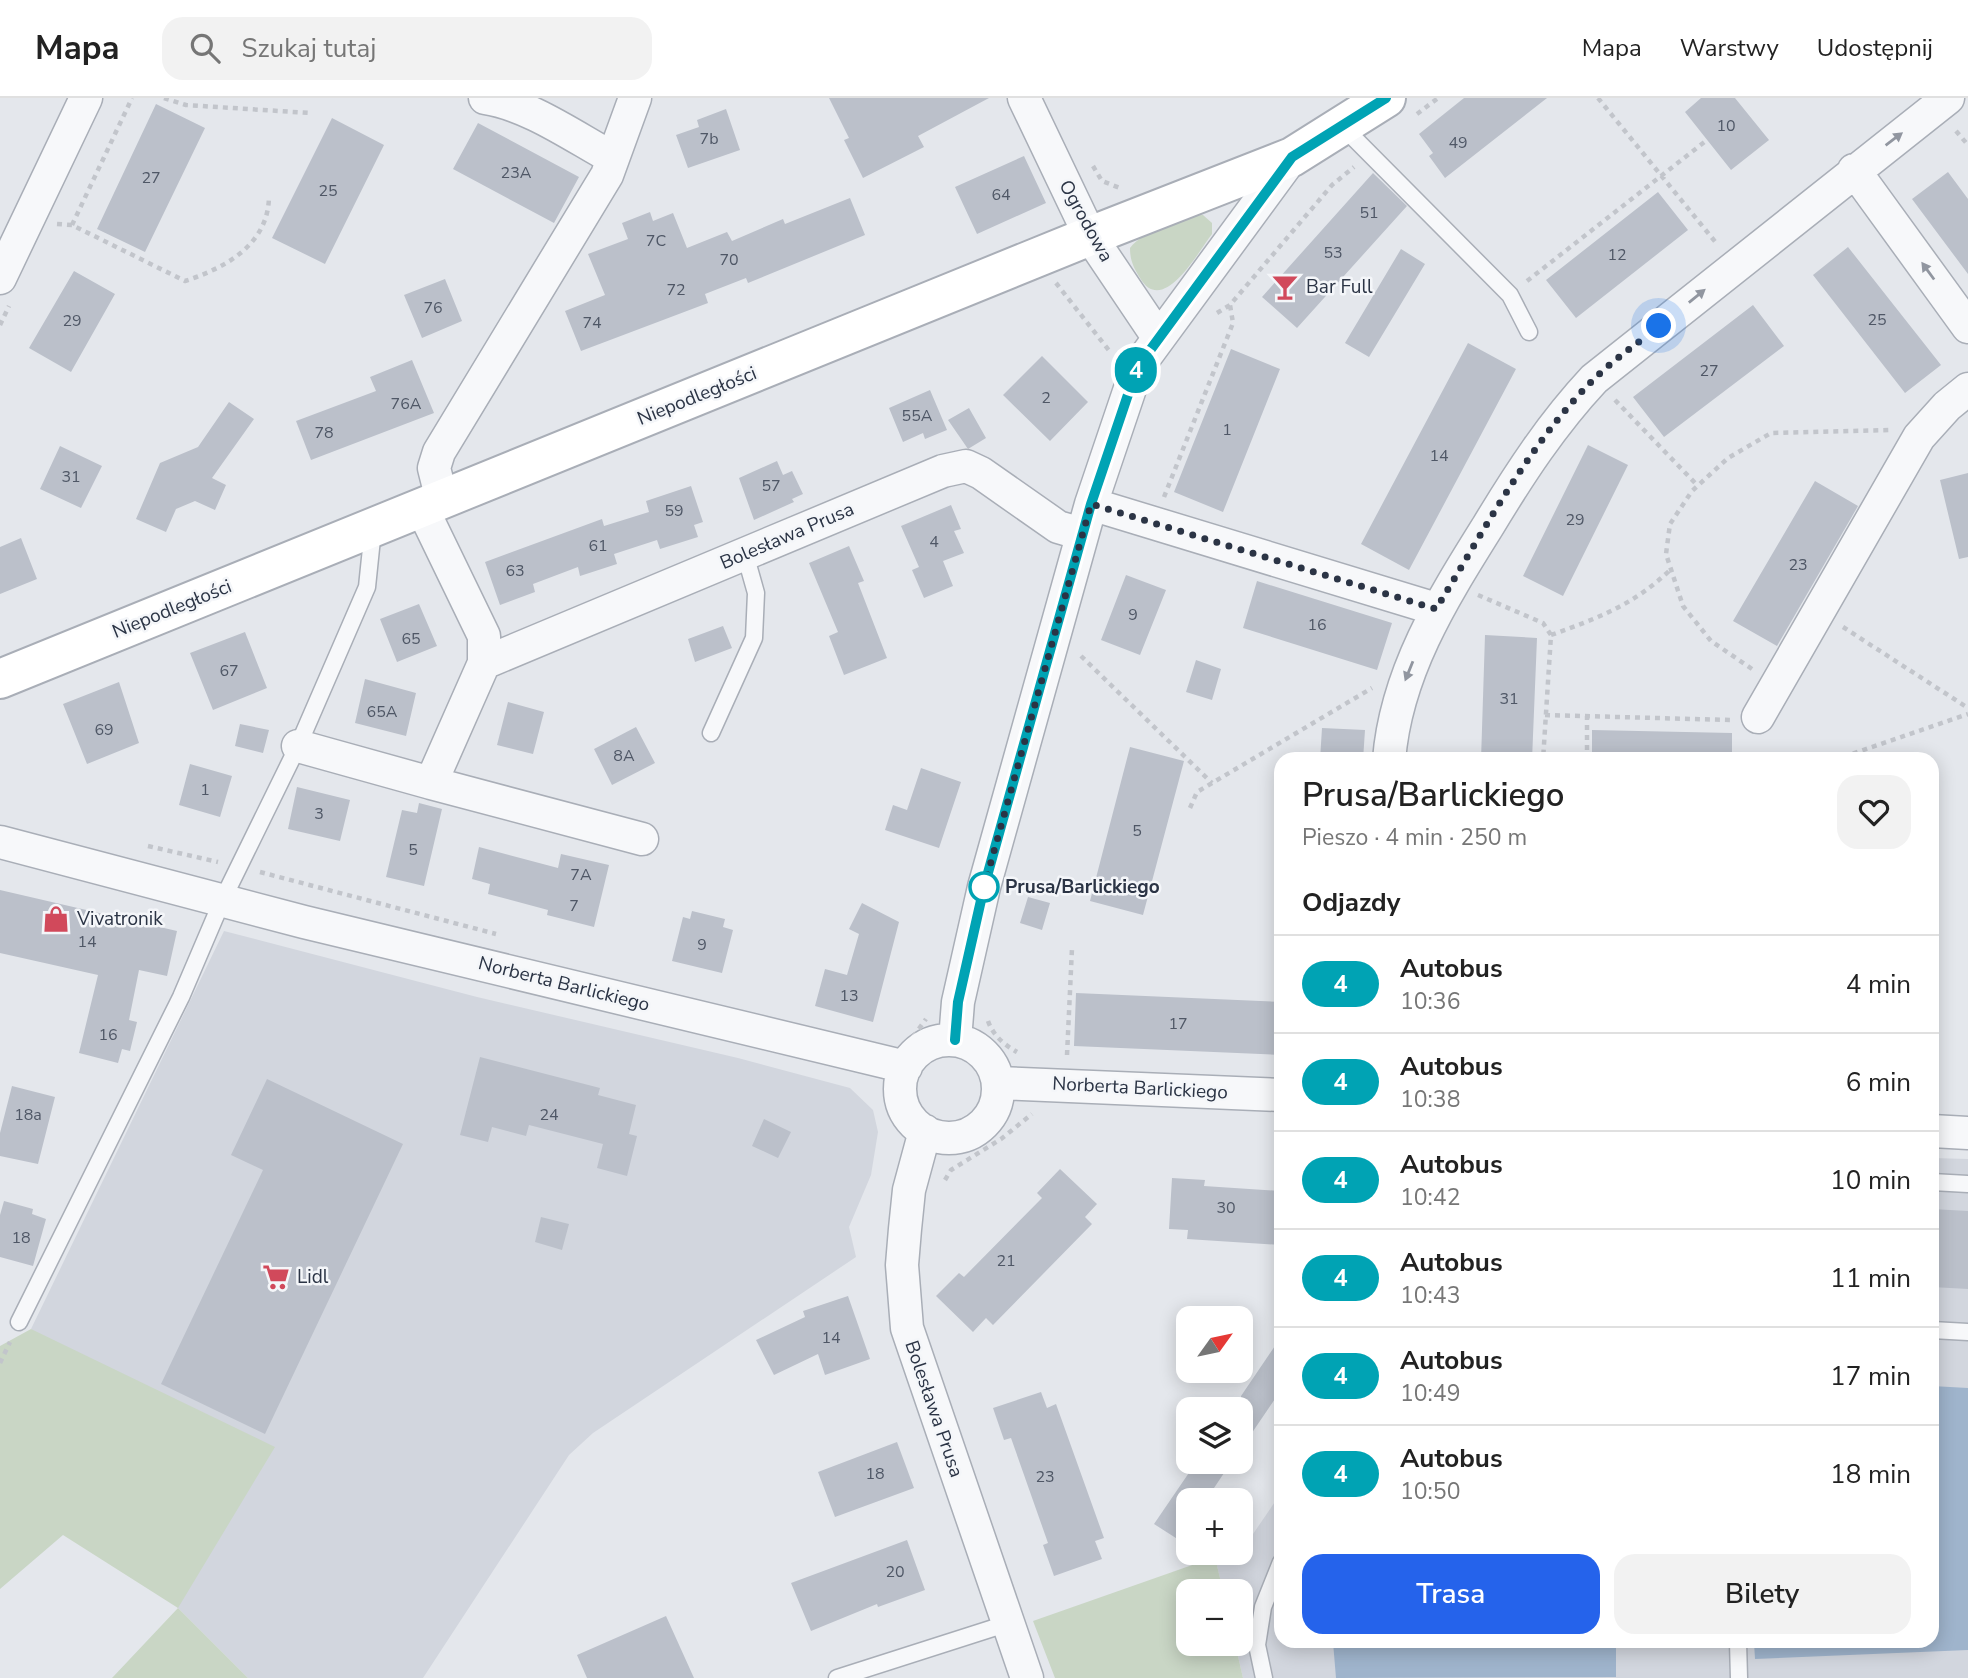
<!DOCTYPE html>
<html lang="pl">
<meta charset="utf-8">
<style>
body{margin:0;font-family:"Nunito Sans",sans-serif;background:#f2f2f2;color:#222;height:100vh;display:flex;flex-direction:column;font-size:26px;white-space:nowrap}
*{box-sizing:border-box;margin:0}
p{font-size:23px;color:#767676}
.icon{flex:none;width:38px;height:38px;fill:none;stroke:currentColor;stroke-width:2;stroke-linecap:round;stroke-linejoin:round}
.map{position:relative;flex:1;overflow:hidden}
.side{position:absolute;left:1274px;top:654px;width:665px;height:896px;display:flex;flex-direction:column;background:#fff;border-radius:21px;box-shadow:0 4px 18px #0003}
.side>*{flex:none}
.badge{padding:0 14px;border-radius:23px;font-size:24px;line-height:46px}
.needle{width:46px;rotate:57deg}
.tools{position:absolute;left:1176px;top:1208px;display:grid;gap:14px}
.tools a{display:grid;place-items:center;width:77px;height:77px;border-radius:14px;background:#fff;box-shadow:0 4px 18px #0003;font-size:35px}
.you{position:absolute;width:35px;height:35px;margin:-18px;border:5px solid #fff;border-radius:50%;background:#1a73e8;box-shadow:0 0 0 10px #1a73e833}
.map>.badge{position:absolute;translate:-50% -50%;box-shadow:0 0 0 4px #fff}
h2{padding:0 28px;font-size:26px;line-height:63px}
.round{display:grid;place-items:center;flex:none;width:74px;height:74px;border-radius:21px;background:#f2f2f2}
.head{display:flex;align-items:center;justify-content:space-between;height:119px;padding:0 28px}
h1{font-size:33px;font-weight:600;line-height:52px}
.cta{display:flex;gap:14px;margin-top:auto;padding:14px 28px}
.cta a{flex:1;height:80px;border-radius:21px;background:#2563eb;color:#fff;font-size:28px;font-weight:600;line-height:80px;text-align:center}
.cta a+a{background:#f2f2f2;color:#222}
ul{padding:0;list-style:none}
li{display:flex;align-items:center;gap:21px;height:98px;padding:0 28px;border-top:2px solid #e0e0e0}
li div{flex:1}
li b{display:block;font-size:26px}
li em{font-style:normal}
li .badge{min-width:77px;font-weight:700;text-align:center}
header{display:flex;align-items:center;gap:42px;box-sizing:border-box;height:98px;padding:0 35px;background:#fff;border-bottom:2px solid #e0e0e0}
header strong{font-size:33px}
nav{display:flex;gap:38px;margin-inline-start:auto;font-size:24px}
.search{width:490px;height:63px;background:#f2f2f2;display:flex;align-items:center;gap:18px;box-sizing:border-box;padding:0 24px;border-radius:21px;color:#767676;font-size:26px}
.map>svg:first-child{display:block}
.built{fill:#d2d6de}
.green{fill:#c9d6c5}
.water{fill:#9fb4cc}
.building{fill:#bbc0ca}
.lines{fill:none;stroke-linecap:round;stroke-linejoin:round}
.lane-casing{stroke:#a9aeb7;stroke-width:19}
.street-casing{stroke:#a9aeb7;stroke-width:35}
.secondary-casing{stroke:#a9aeb7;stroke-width:42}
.path{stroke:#c2c5cb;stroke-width:4.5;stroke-dasharray:5 5;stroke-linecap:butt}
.lane{stroke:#f7f8fa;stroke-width:16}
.street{stroke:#f7f8fa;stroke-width:32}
.secondary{stroke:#fff;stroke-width:38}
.oneway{fill:#9196a0}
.line-casing{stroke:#fff;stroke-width:16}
.line{stroke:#00a3b4;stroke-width:10}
.walk{stroke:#2b3445;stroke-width:7;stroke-dasharray:0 12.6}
.stop-dot{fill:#fff;stroke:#00a3b4;stroke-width:3.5}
.labels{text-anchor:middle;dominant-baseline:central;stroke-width:5;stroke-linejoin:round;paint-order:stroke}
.number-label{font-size:16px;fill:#4f5766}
.street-label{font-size:19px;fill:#2b3445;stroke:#f4f6f9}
.poi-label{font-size:19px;fill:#2b3445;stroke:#f4f6f9;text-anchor:start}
.stop-label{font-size:19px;font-weight:bold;fill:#2b3445;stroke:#f4f6f9;text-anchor:start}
</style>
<header>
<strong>Mapa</strong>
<div class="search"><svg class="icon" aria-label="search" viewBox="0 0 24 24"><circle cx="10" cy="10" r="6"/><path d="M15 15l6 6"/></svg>Szukaj tutaj</div>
<nav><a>Mapa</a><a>Warstwy</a><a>Udostępnij</a></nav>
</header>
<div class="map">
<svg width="1968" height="1580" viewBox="0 0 1968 1580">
<rect width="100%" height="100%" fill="#e4e7ec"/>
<path class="built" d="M224 833 477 899 738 960 850 990 873 1012 878 1034 871 1077 849 1129 856 1159 593 1335 569 1357 423 1580H248L178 1510 31 1231Z
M1932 1060 1968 1061V1580H1243L1235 1545H1241V1493H1223L1215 1459 1241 1454V1445L1253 1436 1281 1395V1544H1932Z"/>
<path class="green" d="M1203 117 1212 125V136C1198 154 1163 219 1140 180 1134 170 1130 163 1130 150 1143 133 1181 118 1203 117Z
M31 1231 275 1349 178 1510 248 1580H112L178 1510 63 1437 0 1491V1248Z
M1215 1459 1223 1493H1188V1545H1235L1243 1580H1055L1033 1523Z"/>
<path class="water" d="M1932 1288 1968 1290V1552L1755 1561 1754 1544H1932Z
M1333 1544H1616V1579L1336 1580Z"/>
<path class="building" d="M829 0H989L918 38 924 49 863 80 844 42 849 40Z
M1464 0H1547L1445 80 1429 58 1433 55 1419 36Z
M1701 0H1735L1769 42 1731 72 1685 14Z
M156 6 205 30 145 154 97 131Z
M726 11 740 52 688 70 676 37 699 29 697 22Z
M332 20 384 47 325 166 272 140Z
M478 25 579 79 554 125 453 71Z
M1024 58 1046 105 977 136 955 89Z
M1948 74 1968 101V176L1912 101Z
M1373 75 1407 108 1297 230 1262 199Z
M1658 94 1688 132 1576 220 1546 182Z
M850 100 865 137 748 185 746 180 705 196 708 205 581 253 565 213 605 197 588 156 628 141 622 125 650 114 653 123 673 115 687 150 727 134 732 143 783 121 785 126Z
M1848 149 1941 267 1905 295 1813 177Z
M1401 151 1425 166 1369 259 1345 245Z
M74 173 115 196 71 274 29 250Z
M445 181 462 223 422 240 404 197Z
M1753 207 1784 248 1664 339 1633 299Z
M1468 245 1516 271 1409 472 1361 446Z
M1231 251 1280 271 1223 414 1174 394Z
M1042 258 1088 304 1050 343 1003 297Z
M412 262 434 315 311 362 296 323 376 293 370 279Z
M930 292 947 332 925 341 923 335 903 344 889 310Z
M229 304 254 321 212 380 226 387 215 412 195 403 176 411 166 434 136 421 160 365 198 349Z
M969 310 986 340 968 351 948 322Z
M1588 347 1628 367 1563 498 1523 478Z
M60 348 102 368 81 410 40 391Z
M777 363 783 377 792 373 803 396 792 401 794 404 754 422 739 380Z
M1968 375V459L1959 461 1940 382Z
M1815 383 1858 408 1777 548 1733 523Z
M691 388 703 424 694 427 698 439 660 451 657 442 614 456 617 466 580 478 578 469 533 486 535 494 500 507 485 464 602 421 604 428 649 414 646 403Z
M951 407 961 431 954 433 964 455 943 463 953 488 924 500 912 472 919 469 901 428Z
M21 440 37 481 0 496V449Z
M849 448 864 483 858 485 887 560 844 577 829 538 838 534 809 465Z
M1126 477 1166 492 1140 557 1101 542Z
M1257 483 1392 525 1377 572 1243 530Z
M419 506 437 548 397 564 380 521Z
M723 528 732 550 695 564 688 541Z
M245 534 267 590 213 612 190 555Z
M1485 537 1537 540 1532 662H1481Z
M1196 562 1221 571 1212 602 1186 594Z
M365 581 416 595 406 638 355 625Z
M119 584 139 645 87 666 63 606Z
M508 604 544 614 533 656 497 647Z
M240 626 269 632 263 655 235 648Z
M636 629 655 665 612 687 594 651Z
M1322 630 1365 632 1363 662H1320Z
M1592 632 1732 635V662H1592Z
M1130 649 1184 663 1143 817 1090 803Z
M190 666 232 678 220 719 179 707Z
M921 670 961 684 939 750 885 732 893 707 907 712Z
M297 689 350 702 340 743 288 731Z
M419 705 442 711 424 788 386 779 402 712 417 715Z
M479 749 558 770 561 756 609 767 594 829 547 817 548 812 488 796 490 786 472 781Z
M0 792 177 833 167 878 139 872 129 922 137 924 130 953 122 951 118 965 79 955 98 877 0 855Z
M1028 799 1050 805 1042 832 1020 825Z
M862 805 899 824 873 924 815 908 825 871 847 877 859 836 849 831Z
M692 813 725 821 723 829 733 832 722 875 672 863 683 819 690 821Z
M1076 895 1281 904V957L1074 948Z
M480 959 600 990 598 997 636 1007 629 1036 637 1038 627 1078 597 1070 603 1046 529 1027 526 1038 492 1029 488 1044 460 1037Z
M267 981 403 1046 265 1336 161 1286 263 1072 231 1057Z
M12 988 55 999 38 1066 0 1058V1035Z
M764 1021 791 1034 778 1060 752 1048Z
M1060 1071 1097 1106 1085 1119 1092 1126 993 1227 986 1220 973 1234 936 1198 959 1175 964 1179 1042 1100 1037 1095Z
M1172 1080 1205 1082 1204 1088 1281 1093V1147L1187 1141 1188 1132 1169 1131Z
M4 1103 33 1111 32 1116 46 1121 33 1168 0 1159V1117Z
M1932 1111 1968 1113V1191L1932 1189Z
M541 1119 569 1126 562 1152 535 1144Z
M848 1198 870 1261 825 1277 818 1256 774 1277 756 1242 805 1219 803 1213Z
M1281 1239V1292L1241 1351V1298Z
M1041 1294 1047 1310 1056 1306 1104 1440 1095 1443 1102 1461 1054 1478 1043 1447 1048 1445 1011 1340 1004 1342 993 1310Z
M897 1344 914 1390 835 1419 818 1374Z
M1197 1363H1232L1206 1402H1188V1428L1179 1442 1154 1426Z
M907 1442 925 1492 878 1509 877 1506 811 1533 791 1485Z
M666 1518 694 1580H587L577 1557Z"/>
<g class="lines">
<defs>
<path id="lane" d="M1343 29 1510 197 1529 234
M711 635 754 540 756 495 745 456
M1932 1084 1968 1086
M19 1224 181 899 222 803 298 648 367 489 373 431
M1932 1232 1968 1234
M1738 1544 1739 1580
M837 1580 1009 1525
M1264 1580 1257 1547 1263 1509 1281 1464"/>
<path id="street" d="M485 0C530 7 574 39 613 60
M1024 0 1090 138 1158 239
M1854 72 1968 229
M0 180 86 0
M442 402 434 370 439 354 607 77 635 0
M1091 406 1436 511
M484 565 943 373 966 368 981 375 1058 429 1082 436
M1758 619 1919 339 1947 308 1968 291
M298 648 431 685 484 565V538L422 410
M1389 662C1396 574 1443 500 1488 428 1520 375 1552 326 1594 281L1948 0
M431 685 642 741
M0 744 304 824 906 969
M955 942 958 904 984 789 1091 406 1137 270 1292 59
M900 991a49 49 0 1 1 98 0a49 49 0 1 1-98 0Z
M998 985 1281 997
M925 1033 909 1092 905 1131 902 1167 907 1230 1027 1580
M1932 1033 1968 1035"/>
<path id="secondary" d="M0 581 1090 138 1292 59 1386 0"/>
</defs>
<use href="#lane" class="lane-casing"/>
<use href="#street" class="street-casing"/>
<use href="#secondary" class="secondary-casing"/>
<path class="path" d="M164 0 186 7 310 15
M1598 0 1717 146
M1417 16 1438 0
M1956 33 1968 47
M1093 68 1102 83 1120 90
M57 126 72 127 185 183C225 170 268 147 269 99
M72 127 132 0
M1527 183 1707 42
M1056 185 1111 255
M1217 215 1230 207 1332 87 1354 69
M0 227 9 208
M1615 302 1698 388
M1164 399 1233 225 1230 207
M1478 497 1543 525 1551 537 1543 662
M1843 529 1968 610
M1551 537C1598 520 1634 507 1671 471
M1081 558 1212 685
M1752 571 1711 543 1683 508 1666 456 1670 426 1692 393 1728 360 1771 335 1889 332
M1545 617 1730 622
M1587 662V618
M1834 662 1968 616
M1190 710 1197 694 1372 590
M148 748 218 764
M260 774 496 836
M988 923C993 937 1003 946 1017 954
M913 939 926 921
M1067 957 1072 850
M945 1082 951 1072 1001 1041 1032 1016
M0 1265 10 1244"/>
<use href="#lane" class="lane"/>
<use href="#street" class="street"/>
<use href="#secondary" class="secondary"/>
</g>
<defs><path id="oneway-solid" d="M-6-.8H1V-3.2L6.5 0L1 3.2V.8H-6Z" transform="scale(1.75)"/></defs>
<g class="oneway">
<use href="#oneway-solid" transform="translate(1894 41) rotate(-37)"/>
<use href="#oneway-solid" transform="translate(1928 173) rotate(-126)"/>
<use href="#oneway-solid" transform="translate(1697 198) rotate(-39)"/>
<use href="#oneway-solid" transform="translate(1409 573) rotate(112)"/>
</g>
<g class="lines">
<defs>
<path id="line" d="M955 942 958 904 984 789 1091 406 1137 270 1292 59 1386 0"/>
</defs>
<use href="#line" class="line-casing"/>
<use href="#line" class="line"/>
<path class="walk" d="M984 789 1091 406 1436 511C1484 433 1528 347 1593 282 1613 262 1637 246 1659 228"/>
</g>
<defs>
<symbol id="bar-bare" viewBox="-9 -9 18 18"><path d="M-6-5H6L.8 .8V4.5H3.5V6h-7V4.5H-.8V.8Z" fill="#d1495b" stroke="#f4f6f9" stroke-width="2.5" paint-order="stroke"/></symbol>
<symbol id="shop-bare" viewBox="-9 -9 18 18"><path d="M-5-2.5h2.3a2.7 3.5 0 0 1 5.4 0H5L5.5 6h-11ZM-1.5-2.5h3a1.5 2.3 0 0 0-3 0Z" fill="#d1495b" stroke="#f4f6f9" stroke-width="2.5" paint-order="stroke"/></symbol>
<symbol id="supermarket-bare" viewBox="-9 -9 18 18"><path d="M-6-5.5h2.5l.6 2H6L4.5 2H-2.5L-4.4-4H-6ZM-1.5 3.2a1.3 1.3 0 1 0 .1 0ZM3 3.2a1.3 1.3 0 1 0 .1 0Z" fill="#d1495b" stroke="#f4f6f9" stroke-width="2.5" paint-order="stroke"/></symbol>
</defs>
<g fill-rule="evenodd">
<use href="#bar-bare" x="1266" y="170" width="38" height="38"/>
<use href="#shop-bare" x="37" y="802" width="38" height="38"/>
<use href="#supermarket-bare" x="257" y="1160" width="38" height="38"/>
</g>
<circle class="stop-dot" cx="984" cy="789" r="14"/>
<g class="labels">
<g class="number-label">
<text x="1726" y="28">10</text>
<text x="709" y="41">7b</text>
<text x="1458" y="45">49</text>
<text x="516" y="75">23A</text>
<text x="151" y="80">27</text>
<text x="328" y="93">25</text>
<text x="1001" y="97">64</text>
<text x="1369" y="115">51</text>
<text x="656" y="143">7C</text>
<text x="1333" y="155">53</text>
<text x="1617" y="157">12</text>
<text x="729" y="162">70</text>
<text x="676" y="192">72</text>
<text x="433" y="210">76</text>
<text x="1877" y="222">25</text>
<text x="72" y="223">29</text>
<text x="592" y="225">74</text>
<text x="1709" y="273">27</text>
<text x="1046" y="300">2</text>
<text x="406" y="306">76A</text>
<text x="917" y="318">55A</text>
<text x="1227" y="332">1</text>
<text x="324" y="335">78</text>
<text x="1439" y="358">14</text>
<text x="71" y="379">31</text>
<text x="771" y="388">57</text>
<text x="674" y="413">59</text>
<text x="1575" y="422">29</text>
<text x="934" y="444">4</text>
<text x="598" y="448">61</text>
<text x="1798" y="467">23</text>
<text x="515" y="473">63</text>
<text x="1133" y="517">9</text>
<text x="1317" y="527">16</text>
<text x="411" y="541">65</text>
<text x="229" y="573">67</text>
<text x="1509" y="601">31</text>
<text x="382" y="614">65A</text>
<text x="104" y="632">69</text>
<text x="624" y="658">8A</text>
<text x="205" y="692">1</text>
<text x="319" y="716">3</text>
<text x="1137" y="733">5</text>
<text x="413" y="752">5</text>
<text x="581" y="777">7A</text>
<text x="574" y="808">7</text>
<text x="87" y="844">14</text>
<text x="702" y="847">9</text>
<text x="849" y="898">13</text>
<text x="1178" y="926">17</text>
<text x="108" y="937">16</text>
<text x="28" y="1017">18a</text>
<text x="549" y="1017">24</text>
<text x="1226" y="1110">30</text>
<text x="21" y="1140">18</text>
<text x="1006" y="1163">21</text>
<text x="831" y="1240">14</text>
<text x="875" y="1376">18</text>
<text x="1045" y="1379">23</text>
<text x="895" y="1474">20</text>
</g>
<g class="street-label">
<text transform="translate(1086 123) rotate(61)">Ogrodowa</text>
<text transform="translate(697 298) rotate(-22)">Niepodległości</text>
<text transform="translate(787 438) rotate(-23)">Bolesława Prusa</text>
<text transform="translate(172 511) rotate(-22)">Niepodległości</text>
<text transform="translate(564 886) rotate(14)">Norberta Barlickiego</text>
<text transform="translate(1140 990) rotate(3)">Norberta Barlickiego</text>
<text transform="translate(934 1311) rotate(71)">Bolesława Prusa</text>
</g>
<g class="poi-label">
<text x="1306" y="189">Bar Full</text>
<text x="77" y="821">Vivatronik</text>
<text x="297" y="1179">Lidl</text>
</g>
<g class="stop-label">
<text x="1005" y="789">Prusa/Barlickiego</text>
</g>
</g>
</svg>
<div class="tools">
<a><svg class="needle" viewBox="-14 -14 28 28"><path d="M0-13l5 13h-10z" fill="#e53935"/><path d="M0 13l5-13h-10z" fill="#767676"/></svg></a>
<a><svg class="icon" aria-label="layers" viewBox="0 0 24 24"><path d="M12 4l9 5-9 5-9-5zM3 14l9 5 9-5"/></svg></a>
<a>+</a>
<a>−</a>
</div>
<div class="you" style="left:1659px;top:228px"></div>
<b class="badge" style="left:1136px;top:272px;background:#00a3b4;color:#fff">4</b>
<section class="side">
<div class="head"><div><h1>Prusa/Barlickiego</h1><p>Pieszo · 4 min · 250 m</p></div><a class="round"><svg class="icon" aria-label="heart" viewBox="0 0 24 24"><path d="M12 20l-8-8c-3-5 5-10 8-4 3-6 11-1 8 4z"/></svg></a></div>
<h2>Odjazdy</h2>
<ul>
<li><span class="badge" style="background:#00a3b4;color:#fff">4</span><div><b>Autobus</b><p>10:36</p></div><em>4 min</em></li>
<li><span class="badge" style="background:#00a3b4;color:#fff">4</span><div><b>Autobus</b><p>10:38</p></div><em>6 min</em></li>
<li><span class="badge" style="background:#00a3b4;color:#fff">4</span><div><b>Autobus</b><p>10:42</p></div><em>10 min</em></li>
<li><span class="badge" style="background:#00a3b4;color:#fff">4</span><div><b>Autobus</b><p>10:43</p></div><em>11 min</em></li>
<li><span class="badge" style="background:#00a3b4;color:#fff">4</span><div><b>Autobus</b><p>10:49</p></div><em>17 min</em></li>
<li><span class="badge" style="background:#00a3b4;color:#fff">4</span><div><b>Autobus</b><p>10:50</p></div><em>18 min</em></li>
</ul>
<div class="cta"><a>Trasa</a><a>Bilety</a></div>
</section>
</div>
